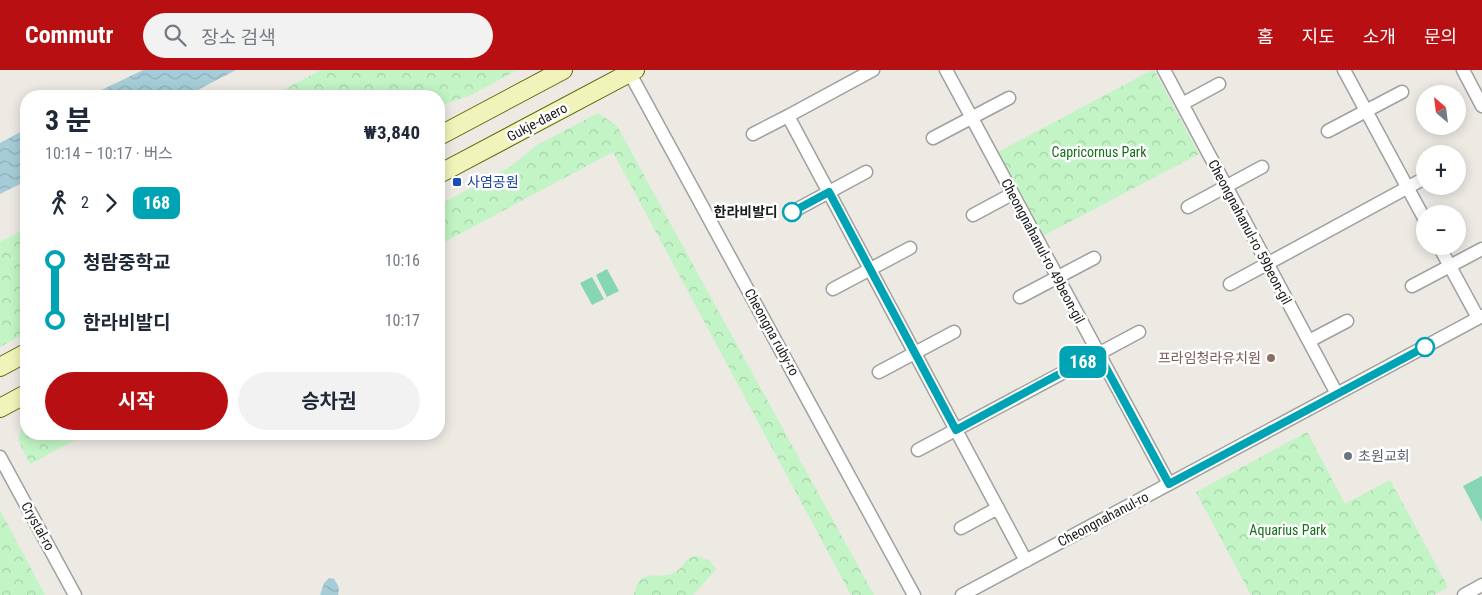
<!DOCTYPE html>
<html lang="ko">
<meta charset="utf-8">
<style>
body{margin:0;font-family:"Roboto Condensed","Noto Sans KR",sans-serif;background:#f2f2f3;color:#1f2937;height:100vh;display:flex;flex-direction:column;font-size:19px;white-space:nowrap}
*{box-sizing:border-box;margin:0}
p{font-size:16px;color:#747a83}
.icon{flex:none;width:28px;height:28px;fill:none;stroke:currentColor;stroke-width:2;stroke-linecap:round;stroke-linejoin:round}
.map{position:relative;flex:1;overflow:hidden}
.sheet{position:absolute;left:20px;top:20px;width:425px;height:350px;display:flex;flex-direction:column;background:#fff;border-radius:20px;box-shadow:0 2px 12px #0003}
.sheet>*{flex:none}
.badge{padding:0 10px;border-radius:8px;font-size:18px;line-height:32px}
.needle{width:32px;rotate:332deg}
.buttons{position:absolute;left:1416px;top:15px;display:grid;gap:10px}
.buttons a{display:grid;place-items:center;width:50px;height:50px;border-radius:50%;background:#fff;box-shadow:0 2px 12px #0003;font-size:25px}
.map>.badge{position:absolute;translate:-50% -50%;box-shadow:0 0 0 2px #fff}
.legs{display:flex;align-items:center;gap:8px;height:55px;padding:0 25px;font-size:16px}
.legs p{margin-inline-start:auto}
.headline{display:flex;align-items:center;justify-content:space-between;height:85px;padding:0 25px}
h1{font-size:28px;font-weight:700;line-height:38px}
.action{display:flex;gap:10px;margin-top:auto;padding:10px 25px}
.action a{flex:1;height:58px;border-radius:30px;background:#b81012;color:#fff;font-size:20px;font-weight:700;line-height:58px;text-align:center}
.action a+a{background:#f2f2f3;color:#1f2937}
ul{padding:0 25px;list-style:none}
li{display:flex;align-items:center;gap:18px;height:60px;font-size:19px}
li i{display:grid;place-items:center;width:8px;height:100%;margin:0 6px;background:currentColor}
li i::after{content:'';width:12px;height:12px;margin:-6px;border:4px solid;border-radius:50%;background:#fff}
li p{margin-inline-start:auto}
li:first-child i{background:linear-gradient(#0000 50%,currentColor 0)}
li:last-child i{background:linear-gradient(currentColor 50%,#0000 0)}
header{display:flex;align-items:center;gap:30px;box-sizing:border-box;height:70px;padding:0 25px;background:#b81012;color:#fff}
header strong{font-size:24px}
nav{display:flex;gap:28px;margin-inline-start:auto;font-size:18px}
.search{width:350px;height:45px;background:#f2f2f3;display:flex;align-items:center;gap:12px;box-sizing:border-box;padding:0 18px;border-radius:28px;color:#747a83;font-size:19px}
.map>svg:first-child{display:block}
.park{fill:url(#park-crowns)}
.pitch{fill:#86d6b6}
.water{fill:url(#water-waves)}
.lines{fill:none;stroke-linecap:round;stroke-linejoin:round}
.street-casing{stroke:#a0a0a0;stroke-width:15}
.secondary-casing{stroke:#60690d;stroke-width:20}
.street{stroke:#fff;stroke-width:12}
.secondary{stroke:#f1f4ba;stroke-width:18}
.line-1-casing{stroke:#fff;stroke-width:11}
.line-1{stroke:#00a3b4;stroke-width:8}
.transit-dot{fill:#1a4fb4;stroke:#fff;stroke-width:2}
.stop-1-dot{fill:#fff;stroke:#00a3b4;stroke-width:2.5}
.education-dot{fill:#8d6e63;stroke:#fff;stroke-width:2}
.worship-dot{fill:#6b7280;stroke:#fff;stroke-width:2}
.labels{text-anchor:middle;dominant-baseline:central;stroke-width:5;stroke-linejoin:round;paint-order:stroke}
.street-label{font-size:14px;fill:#1c1c1c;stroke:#fff}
.park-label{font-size:14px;fill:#14701a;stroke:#fff}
.transit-label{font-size:14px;fill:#164399;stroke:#fff;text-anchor:start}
.stop-label{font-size:14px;font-weight:bold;fill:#1c1c1c;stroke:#fff;text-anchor:end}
.education-label{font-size:14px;fill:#785e54;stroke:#fff;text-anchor:end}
.worship-label{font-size:14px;fill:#5b616d;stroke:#fff;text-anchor:start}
</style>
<header>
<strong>Commutr</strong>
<div class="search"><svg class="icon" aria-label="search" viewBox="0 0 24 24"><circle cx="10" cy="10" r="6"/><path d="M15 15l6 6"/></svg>장소 검색</div>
<nav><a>홈</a><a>지도</a><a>소개</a><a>문의</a></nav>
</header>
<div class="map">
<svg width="1482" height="525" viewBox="0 0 1482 525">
<defs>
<pattern id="park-crowns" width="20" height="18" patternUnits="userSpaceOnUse" patternTransform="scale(1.25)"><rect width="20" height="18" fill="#c2f4c5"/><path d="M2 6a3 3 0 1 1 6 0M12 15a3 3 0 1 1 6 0" fill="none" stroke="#a6d1a9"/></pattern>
<pattern id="water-waves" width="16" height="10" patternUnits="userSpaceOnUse" patternTransform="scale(1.25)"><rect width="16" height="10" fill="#a6cdd7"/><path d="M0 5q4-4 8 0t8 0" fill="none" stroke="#8eafb8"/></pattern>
</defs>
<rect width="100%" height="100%" fill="#ede9e3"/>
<path class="park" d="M321 0H517L471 25 439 36V26H272Z
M1152 0H1154L1199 84 1043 166 998 82Z
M598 43 617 56 874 525H851L613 82 439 175V135L507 99 537 75Z
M26 158V263L0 277V172Z
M26 349V364H86L30 394 18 370 23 351Z
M1307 362 1345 434 1390 410 1448 517 1434 525H1251L1196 422Z
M0 440 45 525H0Z
M698 486 709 490 716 499 693 525H634C640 493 659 513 677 501 687 494 682 488 698 486Z"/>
<path class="pitch" d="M607 199 619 221 607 227 596 205Z
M592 207 604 229 592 235 580 213Z
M1482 406V452L1463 416Z"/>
<path class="water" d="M143 0H236L186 26H89Z
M26 59V111L0 124V73Z
M329 508 334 509C338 515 340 518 338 525H320L324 513Z"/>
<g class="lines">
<defs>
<path id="street" d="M628 0 914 525
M873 0 788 46 1026 491
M946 0 1169 414
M1164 0 1337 324
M1344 0 1425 150
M1463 0 1482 36
M1182 34 1219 14
M1328 61 1402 22
M753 64 788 46
M933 68 1009 28
M1188 137 1262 97
M792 142 866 102
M973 145 1012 124
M1439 176 1478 248
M1230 214 1425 108
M1412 216 1482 179
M833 219 910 178
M1020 227 1094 188
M1309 271 1347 251
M879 302 954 262
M918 380 1139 262
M0 387 75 525
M961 458 998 438
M962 525 1482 246
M1464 525 1482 515"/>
<path id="secondary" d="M439 66 563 0
M439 104 635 0
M0 297 26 283
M0 338 26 324"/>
</defs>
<use href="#street" class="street-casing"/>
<use href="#secondary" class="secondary-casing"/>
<use href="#street" class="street"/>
<use href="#secondary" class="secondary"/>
</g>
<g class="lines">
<defs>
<path id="line-1" d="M792 142 829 122 956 360 1098 283 1169 414 1425 277"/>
</defs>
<use href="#line-1" class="line-1-casing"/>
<use href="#line-1" class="line-1"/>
</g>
<rect class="transit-dot" x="452" y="107" width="10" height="10" rx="2.5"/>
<g class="stop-1-dot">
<circle cx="792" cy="142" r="9"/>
<circle cx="1425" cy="277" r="9"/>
</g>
<circle class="education-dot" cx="1271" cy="288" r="5"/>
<circle class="worship-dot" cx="1348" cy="386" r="5"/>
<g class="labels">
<g class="street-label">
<text transform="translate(537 52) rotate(-28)">Gukje-daero</text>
<text transform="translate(1250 162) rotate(62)">Cheongnahanul-ro 59beon-gil</text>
<text transform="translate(1043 181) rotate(62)">Cheongnahanul-ro 49beon-gil</text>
<text transform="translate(772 262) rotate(61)">Cheongna ruby-ro</text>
<text transform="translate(1103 449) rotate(-28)">Cheongnahanul-ro</text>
<text transform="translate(38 456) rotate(61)">Crystal-ro</text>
</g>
<g class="park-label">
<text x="1099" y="82">Capricornus Park</text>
<text x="1288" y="460">Aquarius Park</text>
</g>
<g class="transit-label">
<text x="467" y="112">사염공원</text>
</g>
<g class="stop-label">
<text x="778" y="142">한라비발디</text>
</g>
<g class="education-label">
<text x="1261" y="288">프라임청라유치원</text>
</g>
<g class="worship-label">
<text x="1358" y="386">초원교회</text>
</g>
</g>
</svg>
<div class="buttons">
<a><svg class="needle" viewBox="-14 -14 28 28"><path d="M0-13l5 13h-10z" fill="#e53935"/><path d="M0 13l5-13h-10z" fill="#747a83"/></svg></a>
<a>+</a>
<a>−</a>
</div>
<b class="badge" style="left:1083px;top:292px;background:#00a3b4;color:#fff">168</b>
<section class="sheet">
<div class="headline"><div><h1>3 분</h1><p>10:14 – 10:17 · 버스</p></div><b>₩3,840</b></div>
<div class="legs"><svg class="icon" aria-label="walk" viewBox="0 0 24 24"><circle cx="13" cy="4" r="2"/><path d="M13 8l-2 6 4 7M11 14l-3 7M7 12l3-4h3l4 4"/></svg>2<svg class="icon" aria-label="forward" viewBox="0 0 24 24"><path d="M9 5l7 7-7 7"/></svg><b class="badge" style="background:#00a3b4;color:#fff">168</b></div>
<ul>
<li><i style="color:#00a3b4"></i><b>청람중학교</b><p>10:16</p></li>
<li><i style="color:#00a3b4"></i><b>한라비발디</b><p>10:17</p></li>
</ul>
<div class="action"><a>시작</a><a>승차권</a></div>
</section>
</div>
